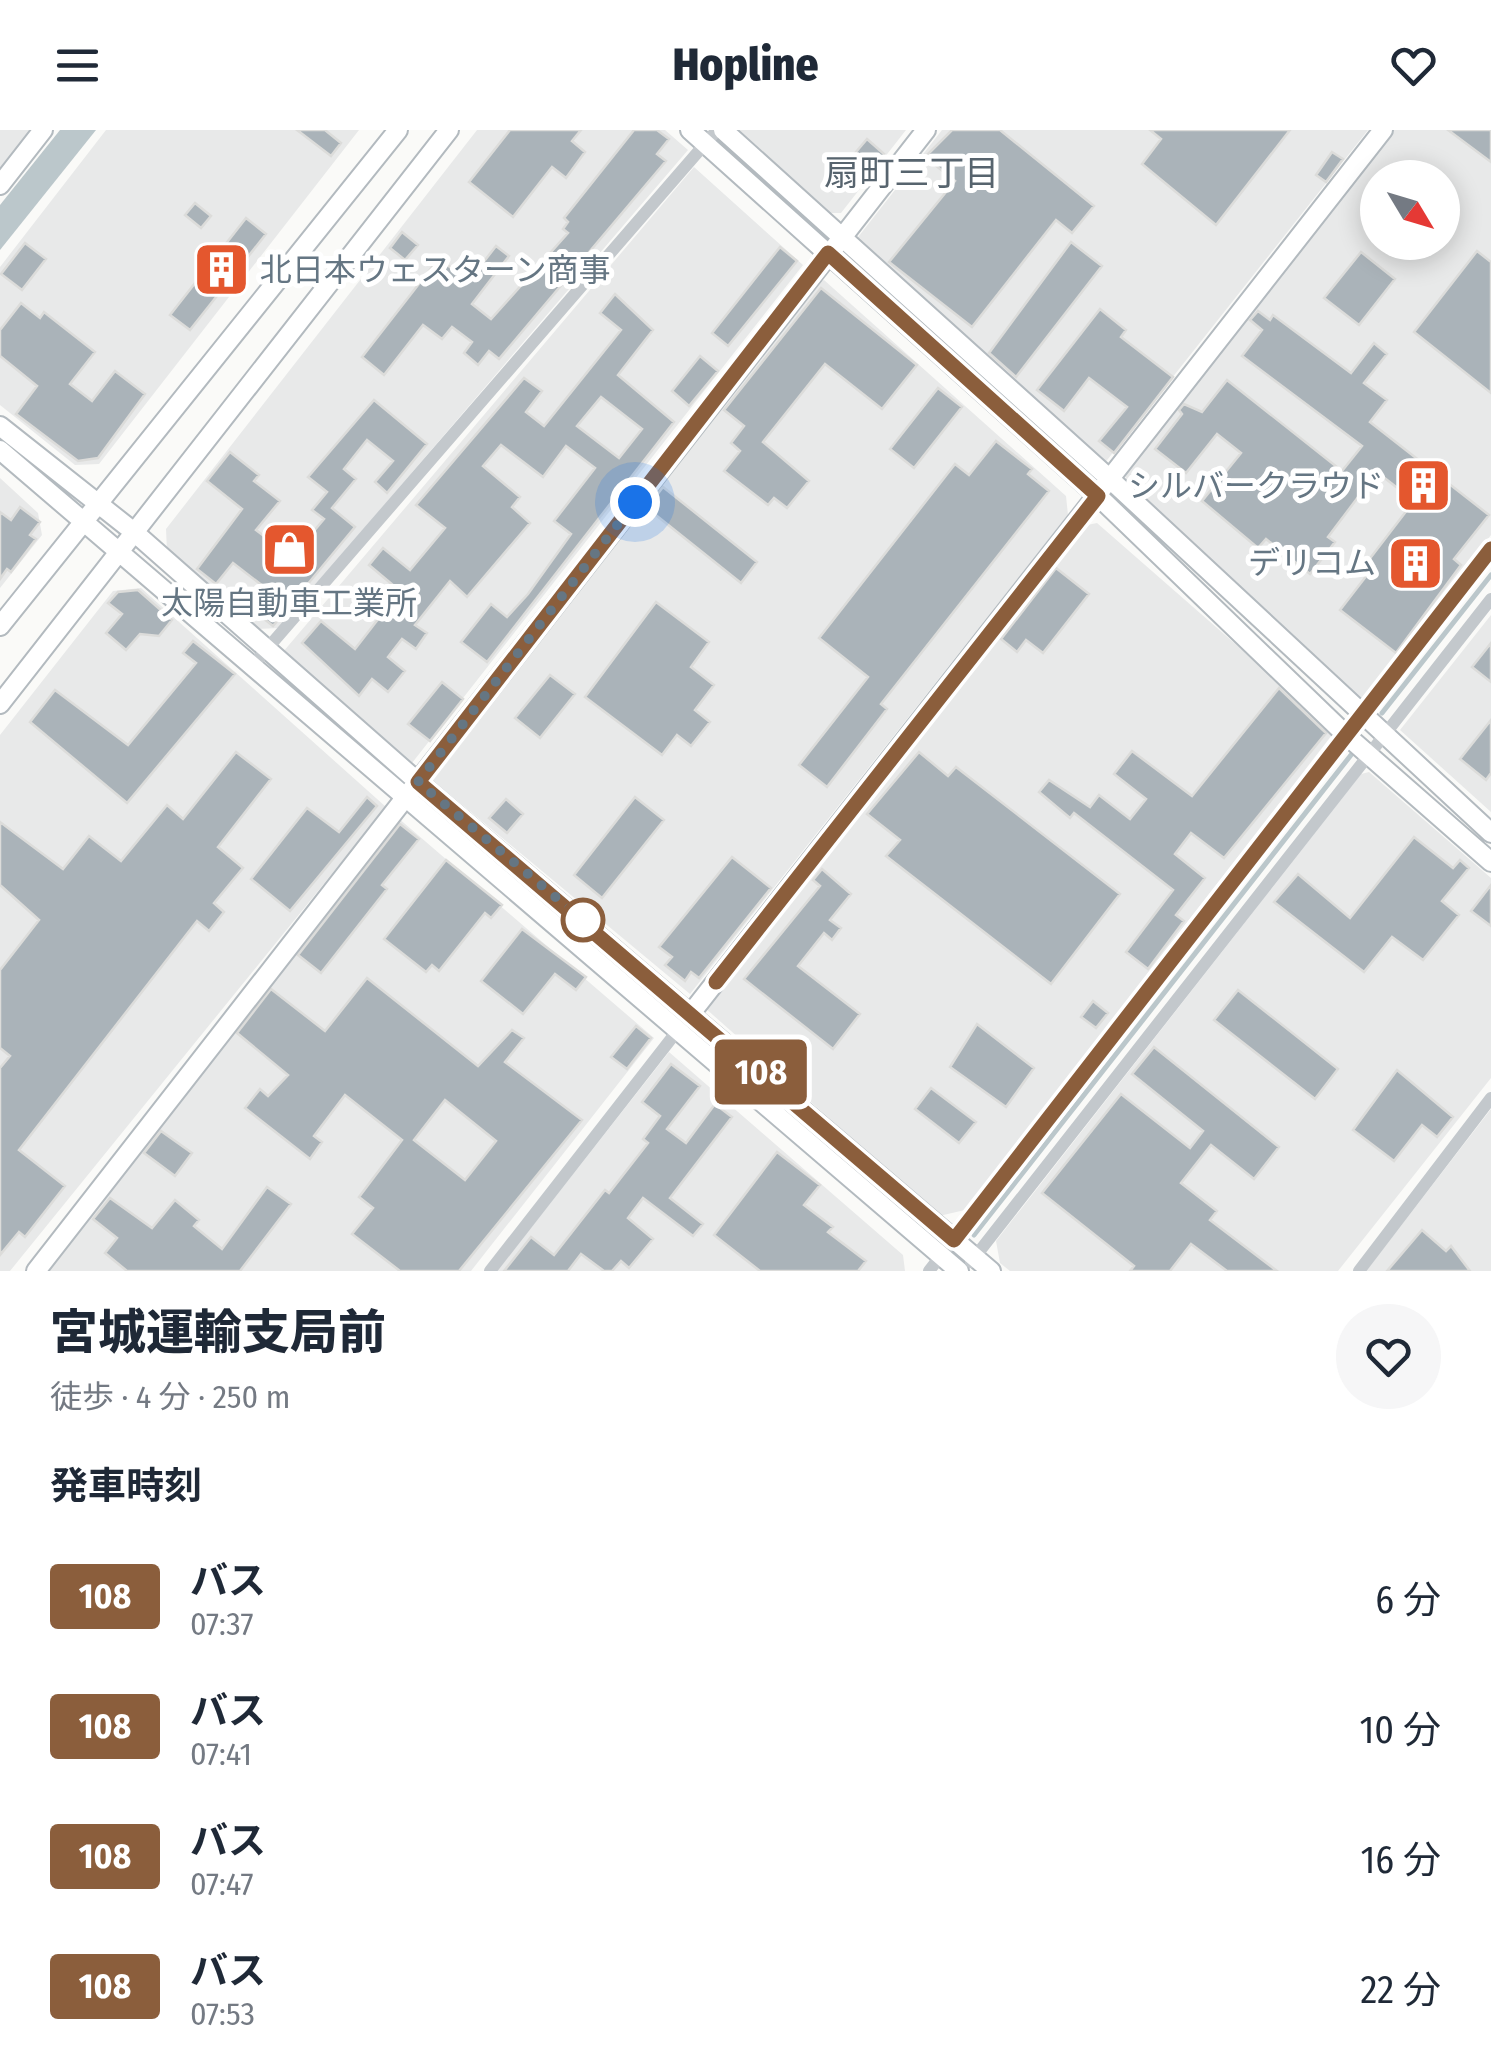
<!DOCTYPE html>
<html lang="ja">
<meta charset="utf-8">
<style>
body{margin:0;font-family:"Fira Sans Condensed","Noto Sans JP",sans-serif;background:#f6f6f7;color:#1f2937;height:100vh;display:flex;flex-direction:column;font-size:38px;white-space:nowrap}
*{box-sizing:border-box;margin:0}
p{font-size:32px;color:#747a83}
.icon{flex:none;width:55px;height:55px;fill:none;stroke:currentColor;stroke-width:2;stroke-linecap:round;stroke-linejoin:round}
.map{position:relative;height:1141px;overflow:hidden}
.drawer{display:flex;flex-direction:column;background:#fff;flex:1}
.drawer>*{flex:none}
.badge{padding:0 20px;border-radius:8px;font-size:35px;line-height:65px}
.needle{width:65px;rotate:128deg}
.tools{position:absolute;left:1360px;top:30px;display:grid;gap:20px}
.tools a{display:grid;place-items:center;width:100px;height:100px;border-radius:50%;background:#fff;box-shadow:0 5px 25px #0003;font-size:50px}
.you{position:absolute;width:50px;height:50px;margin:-25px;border:8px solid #fff;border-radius:50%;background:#1a73e8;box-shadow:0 0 0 15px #1a73e833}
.map>.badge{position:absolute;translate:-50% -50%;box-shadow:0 0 0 5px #fff}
h2{padding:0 50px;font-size:38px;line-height:90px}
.round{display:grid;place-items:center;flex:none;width:105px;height:105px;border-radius:52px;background:#f6f6f7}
.summary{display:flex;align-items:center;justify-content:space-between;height:170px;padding:0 50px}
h1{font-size:48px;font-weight:800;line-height:75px}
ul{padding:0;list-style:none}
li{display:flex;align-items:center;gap:30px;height:130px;padding:0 50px}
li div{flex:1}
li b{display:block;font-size:38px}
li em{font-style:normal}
li .badge{min-width:110px;font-weight:700;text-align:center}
header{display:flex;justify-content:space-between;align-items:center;height:130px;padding:0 50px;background:#fff;font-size:45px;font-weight:800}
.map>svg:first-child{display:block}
.built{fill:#e8e9e9;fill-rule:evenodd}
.water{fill:#bbc7cb}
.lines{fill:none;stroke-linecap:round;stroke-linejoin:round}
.stream{stroke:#bbc7cb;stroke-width:5}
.building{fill:#aab3b9;stroke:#dcdcda;stroke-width:2.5;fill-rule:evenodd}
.secondary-casing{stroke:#b3babf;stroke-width:22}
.street{stroke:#c3c8cc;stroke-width:12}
.secondary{stroke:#fff;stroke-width:18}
.line-casing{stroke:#fff;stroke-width:22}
.line{stroke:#8b5e3c;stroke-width:15}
.walk{stroke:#657683;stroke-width:10;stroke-dasharray:0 18}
.stop-dot{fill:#fff;stroke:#8b5e3c;stroke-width:5}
.labels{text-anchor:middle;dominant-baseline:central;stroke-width:10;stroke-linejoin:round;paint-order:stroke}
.poi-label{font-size:32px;fill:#657683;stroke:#fff;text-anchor:end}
.neighbourhood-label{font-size:35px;fill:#57646e;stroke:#fff}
</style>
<header><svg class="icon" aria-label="menu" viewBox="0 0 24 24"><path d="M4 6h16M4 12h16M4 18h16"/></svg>Hopline<svg class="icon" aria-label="heart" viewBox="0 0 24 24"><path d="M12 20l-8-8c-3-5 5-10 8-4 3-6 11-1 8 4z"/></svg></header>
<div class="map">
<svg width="1491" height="1141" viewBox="0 0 1491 1141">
<rect width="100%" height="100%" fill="#fafaf8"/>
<path class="built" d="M0 0H33L0 42Z
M106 0H359L99 334 75 335 0 275V137Z
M477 0H665L688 20 279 498 257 499 167 421 166 399Z
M733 0H906L841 83H823Z
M942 0H1368L1104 334 855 111Z
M1392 0H1491V405L1361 570 1127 356 1125 343ZM1378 48H1442V112H1378Z
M694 37 803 135 412 633 283 522Z
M824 150 1066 366 1068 385 690 864 430 648 809 157Z
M0 348 38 383 42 405 0 458Z
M1097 393 1335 601 965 1080 939 1086 704 877 1082 396Z
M141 458 386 677 10 1141H0V605L113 461Z
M1491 485V682L1400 600Z
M1369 642 1491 748V948L1338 1141H1010L1000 1133 996 1111 1361 644Z
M397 687 654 908 471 1141H38Z
M669 922 903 1125 905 1141H497Z
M1491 979V1141H1366Z"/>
<path class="water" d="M60 0H96L0 120V75Z"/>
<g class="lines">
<path class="stream" d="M1382 583 1491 445
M974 1105 1351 625"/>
</g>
<path class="building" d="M297 0H325L341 13 331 26Z
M510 0H581L572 11 585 22 566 48 552 37 513 87 469 52Z
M634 0H657L669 9 657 24 666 31 499 229 489 221 478 235 464 223 472 212 452 197 442 209 423 195 384 245 362 227 439 128 468 152 496 116 509 126 472 174 491 189 568 103 563 99 568 92 564 88Z
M952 0H1000L1094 76 1072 103 1056 90 972 197 889 132 955 51 925 27Z
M1150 0H1290L1216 95 1142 34 1161 9Z
M1448 0H1491V32Z
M867 9 884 24 857 58 839 42Z
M1332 22 1343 29 1326 52 1316 45Z
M195 73 211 86 201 98 185 85Z
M246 88 266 104 190 200 170 185Z
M402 102 418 115 405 130 390 118Z
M1071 112 1102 136 1016 247 989 223Z
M25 113 46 129 22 160 1 144Z
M780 117 797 131 728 216 712 203Z
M1477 121 1491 132V263L1414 202Z
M1361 122 1395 149 1359 195 1324 168Z
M821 158 917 235 882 279 825 234 763 312 809 351 787 378 774 368 768 375 724 341 740 321 731 313 744 296 724 280Z
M615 164 653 200 618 245 674 292 487 532 461 512 491 474 507 487 528 464 571 404 554 391 595 338 566 316 543 347 501 315 483 336 520 367 512 377 530 393 467 467 450 451 415 495 427 503 416 519 402 509 388 527 405 541 388 562 372 549 359 566 302 513 321 491 355 519 400 461 369 435 383 418 410 440 445 398 416 375 524 248 542 261 526 282 544 296 621 200 600 183ZM601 267 642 299 619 328 577 296Z
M21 173 40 188 44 182 95 222 70 254 92 271 115 241 145 264 98 328 78 331 16 284 37 256 0 226V200Z
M1100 179 1126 200 1121 207 1173 247 1114 323 1099 311 1127 277 1089 248 1064 281 1037 260Z
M1258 181 1270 190 1273 185 1351 243 1374 213 1387 224 1364 253 1387 270 1370 292 1489 385 1454 429 1461 435 1396 523 1340 480 1374 436 1368 431 1414 371 1377 342 1328 407 1335 412 1310 444 1266 409 1258 418 1202 371 1241 323 1217 304 1186 343 1155 319 1182 284 1179 280 1184 274 1202 282 1227 250 1342 341 1362 316 1242 226 1262 200 1250 190Z
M700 226 718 241 689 276 672 261Z
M938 258 962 277 914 338 890 319Z
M374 270 427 314 387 363 375 352 393 331 367 310 344 339 356 349 332 378 355 397 273 496 253 480 268 460 233 433 216 454 197 439 242 379 207 351 230 322 259 345 254 351 280 371 256 400 292 427 324 389 312 380 327 362 308 347Z
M996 311 1032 339 1028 344 1049 361 881 574 887 579 827 657 799 635 868 547 819 508 955 334 969 345Z
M663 357 757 432 741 453 647 378Z
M20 377 40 392 30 405 36 409 11 442 7 439 0 449V382L11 390Z
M1056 438 1089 464 1043 523 1026 510 1017 522 1001 509Z
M138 460 172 490 159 506 140 504 126 520 106 503 122 484 108 473 118 462Z
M656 472 709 512 691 537 714 555 695 580 710 592 691 616 677 605 662 625 585 567Z
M193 511 235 544 127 673 30 592 55 560 128 615 196 533 183 523Z
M1491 513V552L1472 537Z
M550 545 575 564 540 608 515 588Z
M442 552 463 569 430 611 408 594Z
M1279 558 1326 603 1224 728 1191 703 1175 724 1205 748 1176 785 1184 791 1148 839 1126 822 1173 760 1074 683 1070 688 1039 662 1049 650 1090 677 1099 665 1130 689 1146 669 1114 644 1132 621 1192 666Z
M1491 590V643L1486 650 1460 629Z
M236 622 271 649 218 717 243 738 214 773 224 782 209 801 197 791 19 1020 65 1056 25 1107 19 1102 0 1125V938L10 926 0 918V840L39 790 0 755V692L63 739 89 706 121 731 167 675 183 689Z
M919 622 948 646 956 637 1120 764 1051 854 886 726 900 710 867 684Z
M367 667 377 676 290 781 251 749 307 678 339 702Z
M635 667 664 690 602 768 574 745Z
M506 669 523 684 507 703 489 688Z
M400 694 419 709 382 755 387 759 321 843 298 825Z
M1414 707 1453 738 1460 730 1469 738 1442 771 1459 785 1423 830 1392 807 1364 842 1274 772 1298 744 1350 788Z
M732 727 771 758 699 848 691 842 685 851 665 835 672 827 659 817Z
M446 730 502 775 491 788 485 783 439 841 432 835 426 842 384 809Z
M822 739 851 764 830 790 841 798 832 810 824 803 798 836 860 884 833 919 744 849 820 756 813 750Z
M1491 755V796L1471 781Z
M522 799 586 847 576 860 555 844 523 884 481 851Z
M367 848 478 936 512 900 524 908 505 932 582 990 459 1141H400L352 1104 373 1078 359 1067 402 1010 345 965 314 1006 322 1012 310 1029 245 978 260 959 268 966 288 945 237 903 271 859 325 901ZM445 970 496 1011 465 1050 414 1010Z
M1238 860 1338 939 1315 969 1214 890Z
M1093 871 1108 883 1096 898 1081 887Z
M977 894 1034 938 1006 977 950 937Z
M636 896 651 908 627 939 611 927Z
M1154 917 1279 1017 1254 1049 1211 1015 1181 1053 1217 1081 1210 1090 1277 1141H1227L1191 1114 1170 1141H1130L1134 1136 1042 1063 1121 964 1190 1018 1203 1001 1132 944Z
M671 934 700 956 667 999 686 1013 715 974 732 987 670 1068 703 1094 693 1106 643 1068 628 1088 653 1109 629 1138 621 1131 612 1141H604L581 1124 568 1141H504L531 1107 554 1125 605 1060 609 1063 648 1013 643 1009 660 986 642 972Z
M1397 940 1453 987 1437 1007 1422 995 1394 1031 1353 1000Z
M931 958 976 992 959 1013 915 979Z
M161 1001 192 1023 175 1046 144 1023Z
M777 1022 820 1055 804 1075 833 1097 828 1102 866 1131 858 1141H760L714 1105Z
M267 1057 291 1074 240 1141H127L105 1123 117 1108 93 1089 110 1068 152 1098 175 1070 199 1090 194 1096 222 1119Z
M1422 1100 1446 1121 1451 1116 1470 1141H1387Z"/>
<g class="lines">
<defs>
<path id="secondary" d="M690 0 1098 366 1346 605 1491 732
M723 0 1111 350 1491 703
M0 55 43 0
M0 296 134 402 418 652 991 1141
M0 320 959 1141
M0 496 398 0
M0 574 449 0
M692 882 1383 0
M36 1141 926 0"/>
</defs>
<use href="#secondary" class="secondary-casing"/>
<path class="street" d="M253 535 717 0
M971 1132 1491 469
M490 1141 692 882
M929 1141 1491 419
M1359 1141 1491 968"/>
<use href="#secondary" class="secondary"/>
</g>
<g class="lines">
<defs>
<path id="line" d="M716 852 1098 366 828 123 418 652 954 1110 1491 419"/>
</defs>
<use href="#line" class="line-casing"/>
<use href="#line" class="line"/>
<path class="walk" d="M583 790 418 652 635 372"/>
</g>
<defs>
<symbol id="building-square" viewBox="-11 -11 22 22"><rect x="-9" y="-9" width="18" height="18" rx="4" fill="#e4572e" stroke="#fff"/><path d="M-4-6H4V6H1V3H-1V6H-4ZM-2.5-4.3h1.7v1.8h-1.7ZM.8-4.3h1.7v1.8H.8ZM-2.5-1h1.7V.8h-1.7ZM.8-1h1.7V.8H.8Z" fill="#fff"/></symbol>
<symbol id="shop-square" viewBox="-11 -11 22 22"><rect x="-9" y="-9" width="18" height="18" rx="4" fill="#e4572e" stroke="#fff"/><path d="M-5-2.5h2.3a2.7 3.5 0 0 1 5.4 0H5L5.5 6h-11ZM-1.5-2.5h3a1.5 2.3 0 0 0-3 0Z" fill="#fff"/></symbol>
</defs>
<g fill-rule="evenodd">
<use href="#building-square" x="190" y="108" width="63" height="63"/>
<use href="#building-square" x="1392" y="324" width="63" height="63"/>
<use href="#shop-square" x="258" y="388" width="63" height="63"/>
<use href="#building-square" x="1384" y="402" width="63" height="63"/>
</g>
<circle class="stop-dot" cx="583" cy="790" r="20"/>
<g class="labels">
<g class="poi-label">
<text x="260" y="140" text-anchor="start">北日本ウェスターン商事</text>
<text x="1384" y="356">シルバークラウド</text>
<text x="1376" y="433">デリコム</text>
<text x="289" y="473" text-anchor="middle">太陽自動車工業所</text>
</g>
<g class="neighbourhood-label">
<text x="912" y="43">扇町三丁目</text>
</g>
</g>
</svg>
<div class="tools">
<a><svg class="needle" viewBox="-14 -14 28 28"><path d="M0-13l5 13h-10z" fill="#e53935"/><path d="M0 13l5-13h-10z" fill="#747a83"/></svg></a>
</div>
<div class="you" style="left:635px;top:372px"></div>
<b class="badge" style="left:761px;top:942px;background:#8b5e3c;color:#fff">108</b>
</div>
<section class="drawer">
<div class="summary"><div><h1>宮城運輸支局前</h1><p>徒歩 · 4 分 · 250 m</p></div><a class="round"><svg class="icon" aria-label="heart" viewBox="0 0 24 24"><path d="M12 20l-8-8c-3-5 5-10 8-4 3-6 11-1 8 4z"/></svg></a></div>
<h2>発車時刻</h2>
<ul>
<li><span class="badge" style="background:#8b5e3c;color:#fff">108</span><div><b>バス</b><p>07:37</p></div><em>6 分</em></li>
<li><span class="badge" style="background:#8b5e3c;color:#fff">108</span><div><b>バス</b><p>07:41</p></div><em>10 分</em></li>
<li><span class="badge" style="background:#8b5e3c;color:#fff">108</span><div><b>バス</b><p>07:47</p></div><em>16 分</em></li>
<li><span class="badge" style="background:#8b5e3c;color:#fff">108</span><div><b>バス</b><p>07:53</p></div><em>22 分</em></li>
</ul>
</section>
